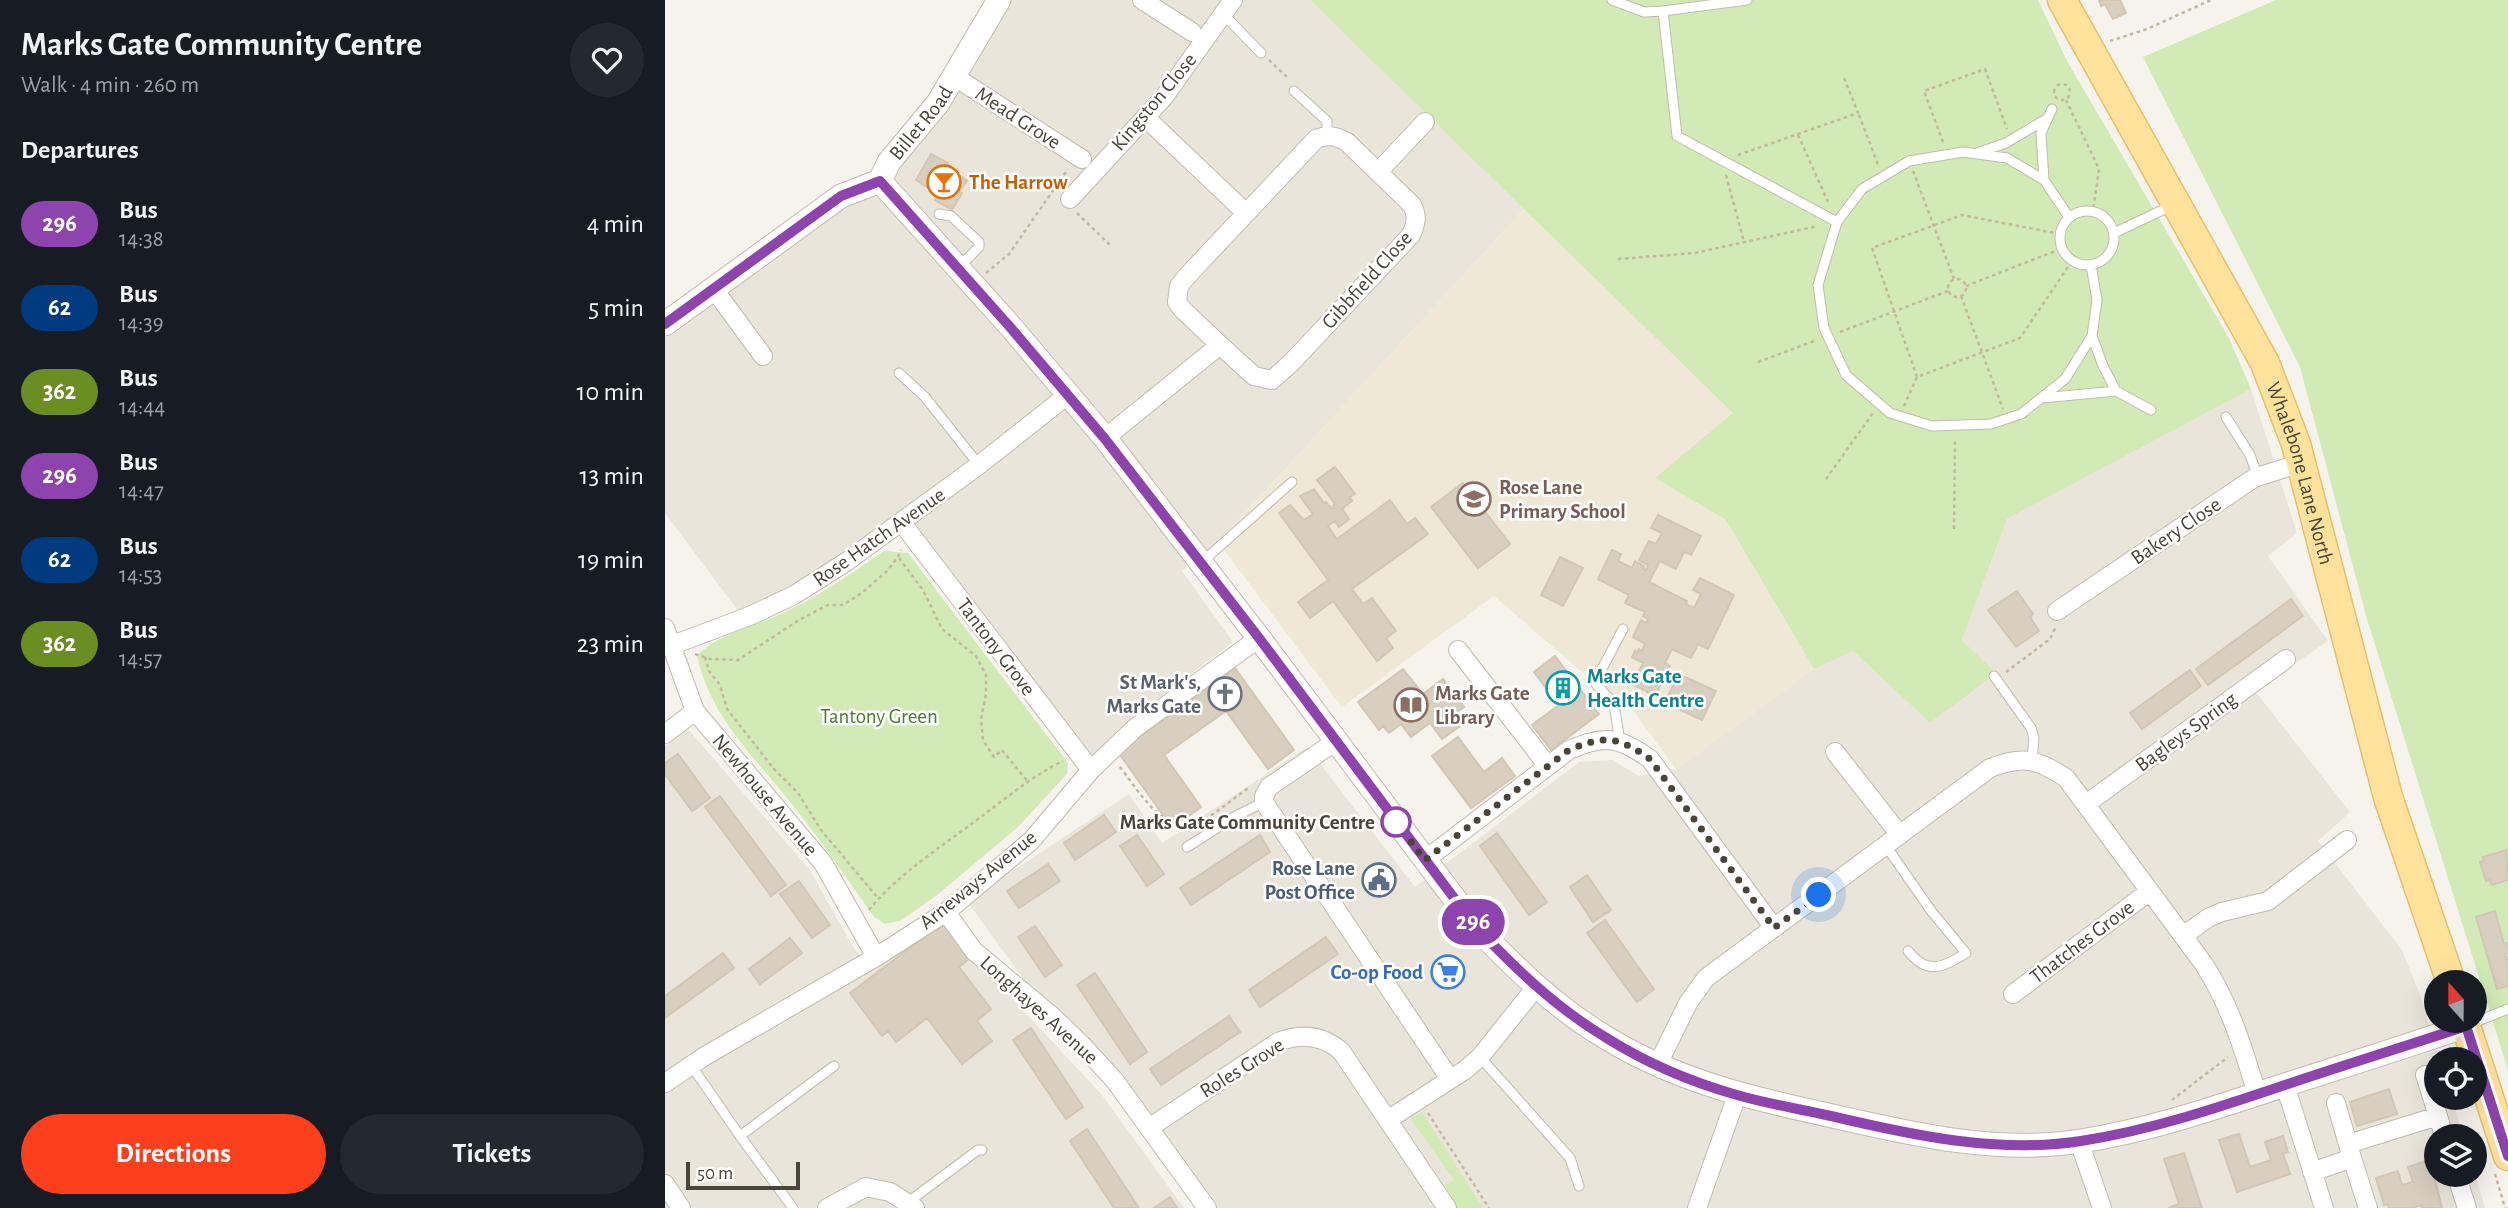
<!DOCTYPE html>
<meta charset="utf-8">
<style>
body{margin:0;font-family:"Alegreya Sans",sans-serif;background:#242831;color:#f1f3f6;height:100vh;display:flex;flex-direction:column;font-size:26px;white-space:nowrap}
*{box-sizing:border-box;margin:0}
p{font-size:23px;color:#9ea1a6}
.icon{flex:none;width:38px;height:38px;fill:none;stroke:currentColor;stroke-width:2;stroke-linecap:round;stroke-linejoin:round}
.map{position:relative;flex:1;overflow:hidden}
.details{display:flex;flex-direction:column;background:#171b24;width:665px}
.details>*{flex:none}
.badge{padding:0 14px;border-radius:23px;font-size:24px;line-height:46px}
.needle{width:46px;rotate:339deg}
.controls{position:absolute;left:1759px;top:970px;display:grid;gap:14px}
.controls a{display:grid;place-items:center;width:63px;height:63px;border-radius:50%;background:#171b24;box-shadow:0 7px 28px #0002;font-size:35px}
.scale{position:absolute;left:21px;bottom:18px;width:114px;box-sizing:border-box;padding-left:7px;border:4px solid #4b4439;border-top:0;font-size:19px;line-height:24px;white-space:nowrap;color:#4b4439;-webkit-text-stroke:5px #fff;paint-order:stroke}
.you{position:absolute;width:35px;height:35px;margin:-18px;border:5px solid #fff;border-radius:50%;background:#1a73e8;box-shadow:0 0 0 10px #1a73e833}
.map>.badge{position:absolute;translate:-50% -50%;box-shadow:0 0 0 4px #fff}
h2{padding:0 21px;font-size:26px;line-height:63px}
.round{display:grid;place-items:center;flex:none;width:74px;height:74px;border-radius:37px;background:#242831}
.head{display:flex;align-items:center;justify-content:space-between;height:119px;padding:0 21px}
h1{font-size:33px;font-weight:700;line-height:52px}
.primary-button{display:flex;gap:14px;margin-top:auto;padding:14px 21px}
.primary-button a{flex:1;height:80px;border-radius:42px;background:#fc3f1d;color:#fff;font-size:28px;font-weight:700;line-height:80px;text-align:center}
.primary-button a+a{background:#242831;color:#f1f3f6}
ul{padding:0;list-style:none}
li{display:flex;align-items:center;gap:21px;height:84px;padding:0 21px}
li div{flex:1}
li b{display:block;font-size:26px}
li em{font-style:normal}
li .badge{min-width:77px;font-weight:700;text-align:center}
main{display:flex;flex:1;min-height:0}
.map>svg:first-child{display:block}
.residential{fill:#eae5da}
.education{fill:#efe8d6}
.green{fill:#d2eab5}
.building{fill:#d8cfc1;stroke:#d3c7b4;stroke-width:2}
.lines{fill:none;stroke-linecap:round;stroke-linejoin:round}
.service-casing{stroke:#c2bbae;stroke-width:11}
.minor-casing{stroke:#c2bbae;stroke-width:20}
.tertiary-casing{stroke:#c2bbae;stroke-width:25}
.primary-casing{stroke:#e6c16a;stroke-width:31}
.path{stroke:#c4b79f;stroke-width:2.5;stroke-dasharray:3.5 3.5;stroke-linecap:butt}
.service{stroke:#fff;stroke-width:9}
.minor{stroke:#fff;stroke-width:18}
.tertiary{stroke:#fff;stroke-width:23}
.primary{stroke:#ffe39c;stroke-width:28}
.line-casing{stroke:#fff;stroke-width:16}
.line{stroke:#8e44ad;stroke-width:10}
.walk{stroke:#4b4439;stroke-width:7;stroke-dasharray:0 12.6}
.stop-dot{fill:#fff;stroke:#8e44ad;stroke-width:3.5}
.labels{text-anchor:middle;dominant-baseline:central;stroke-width:5;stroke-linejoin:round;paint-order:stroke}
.street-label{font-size:21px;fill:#4b4439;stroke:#fff}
.food-label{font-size:21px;font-weight:bold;fill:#c56008;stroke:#fff;text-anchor:start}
.education-label{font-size:21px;font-weight:bold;fill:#785e54;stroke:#fff;text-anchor:start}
.culture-label{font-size:21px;font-weight:bold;fill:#0d838f;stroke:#fff;text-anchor:start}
.worship-label{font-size:21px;font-weight:bold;fill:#5b616d;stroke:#fff;text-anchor:end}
.park-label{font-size:21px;fill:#4a7f2a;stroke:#fff}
.stop-label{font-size:21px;font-weight:bold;fill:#4b4439;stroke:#fff;text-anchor:end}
.service-label{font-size:21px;font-weight:bold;fill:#4e5e75;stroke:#fff;text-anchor:end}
.shop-label{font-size:21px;font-weight:bold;fill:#366cbe;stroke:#fff;text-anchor:end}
</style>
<main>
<section class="details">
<div class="head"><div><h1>Marks Gate Community Centre</h1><p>Walk · 4 min · 260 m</p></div><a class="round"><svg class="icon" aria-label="heart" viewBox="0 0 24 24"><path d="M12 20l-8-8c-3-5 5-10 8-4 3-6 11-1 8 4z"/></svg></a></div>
<h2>Departures</h2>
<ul>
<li><span class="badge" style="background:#8e44ad;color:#fff">296</span><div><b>Bus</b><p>14:38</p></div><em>4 min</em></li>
<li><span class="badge" style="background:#003b80;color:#fff">62</span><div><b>Bus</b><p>14:39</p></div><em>5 min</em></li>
<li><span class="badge" style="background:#6b8e23;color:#fff">362</span><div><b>Bus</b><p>14:44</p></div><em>10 min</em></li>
<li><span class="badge" style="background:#8e44ad;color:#fff">296</span><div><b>Bus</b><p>14:47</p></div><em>13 min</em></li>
<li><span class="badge" style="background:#003b80;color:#fff">62</span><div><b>Bus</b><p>14:53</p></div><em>19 min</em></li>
<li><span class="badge" style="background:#6b8e23;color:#fff">362</span><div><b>Bus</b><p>14:57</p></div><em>23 min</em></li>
</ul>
<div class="primary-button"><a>Directions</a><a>Tickets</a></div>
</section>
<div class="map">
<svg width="1843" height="1208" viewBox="0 0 1843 1208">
<rect width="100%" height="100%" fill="#f6f3ec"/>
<path class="residential" d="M345 0H645L860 208 553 542 517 571 568 642 464 721 422 762 236 512 154 571 74 612 0 513V338L178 203 246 147Z
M1586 389 1632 533 1603 556 1663 641 1590 691 1685 812 1653 841 1737 950 1755 995 1775 1059H1771V1097H1787L1798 1136H1771V1174L1810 1173 1820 1208H550L481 1111 423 1037 364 987 302 901 464 794 497 843 642 747 750 887 914 762 947 760 974 776 1011 769 1149 669 1188 651 1265 723 1324 679 1331 683 1329 671 1297 640 1342 519Z
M23 729 144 869 188 947 209 971 279 916 354 1006 437 1095 519 1208H0V746Z"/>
<path class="education" d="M860 208 1069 413 990 478 1061 520 1149 669 1011 769 958 697 943 708 931 684 829 596 677 707 553 542Z"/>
<path class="green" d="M645 0H1373L1402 61 1564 338 1586 389 1342 519 1297 640 1329 671 1324 679 1265 723 1188 651 1149 669 1061 520 990 478 1068 413Z
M1611 0H1843V1070L1702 619 1635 367 1478 57Z
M219 551 243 553 403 763 402 774 353 827 272 895 237 920 220 924 209 917C184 882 160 846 133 812 95 762 45 719 32 655 57 633 86 627 116 614 153 597 186 574 219 551Z
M757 1112 818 1208H789L777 1188 789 1180 746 1119Z"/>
<path class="building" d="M1434 0H1455L1461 13 1448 19 1440 4 1436 6Z
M266 154 283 163 281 166 302 181 294 192 297 193 287 210 270 200 273 194 251 180Z
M670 467 690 494 685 497 687 501 677 509 684 519 674 527 670 521 663 526 672 539 725 500 742 524 750 518 763 534 687 589 698 604 707 598 731 631 721 638 728 648 712 661 668 601 645 618 633 602 663 580 614 513 625 505 639 520 648 514 635 496 649 489 659 503 661 502 667 509 669 508 668 506 670 504 652 480Z
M798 483 845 544 813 568 766 507Z
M993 515 1036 536 1026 555 1019 552 1011 569 995 561 984 582 1022 601 1021 604 1029 608 1036 594 1028 590 1035 578 1069 595 1043 649 1033 644 1026 658 1007 649 1000 663 1005 666 990 696 961 681 965 674 971 677 978 663 967 657 970 651 972 653 974 649 977 651 980 644 968 637 976 620 981 623 983 619 978 616 980 612 960 603 964 595 933 579 947 550 956 554 953 561 967 568 970 561 979 566 978 569 981 570 983 565 974 560 984 541 991 544 997 533 986 528Z
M895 557 918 568 898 606 876 595Z
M1352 591 1368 614 1365 617 1374 631 1351 647 1323 610Z
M1626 599 1638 616 1543 685 1531 669Z
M890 656 934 714 886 750 867 725 894 705 869 672Z
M570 668 629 750 603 769 561 711 499 755 536 807 517 821 515 819 509 823 503 816 500 818 453 752Z
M738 669 758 694 778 679 799 707 789 714 797 725 777 739 765 723 746 737 736 724 724 733 718 726 714 730 693 702Z
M1525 670 1536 686 1477 729 1465 713Z
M1013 674 1051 691 1037 720 1000 703Z
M793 737 819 772 837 758 850 776 806 808 767 756Z
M13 754 45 798 27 811 0 774V763Z
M55 796 121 885 106 896 40 807Z
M439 815 451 832 410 860 399 843Z
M832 833 882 902 864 915 815 846Z
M472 835 499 874 482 886 455 846Z
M595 835 605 852 526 905 515 888Z
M1841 850 1843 880 1827 885 1825 880 1821 881 1815 862 1819 861 1818 857Z
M383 864 395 881 354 908 342 891Z
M922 875 946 910 928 922 905 887Z
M134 881 165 925 147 938 115 894Z
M1830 911 1839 944 1843 943V953L1840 954 1843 964V986L1832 989 1811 917Z
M940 920 989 989 972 1002 922 933Z
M278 923 305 958 294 967 326 1009 312 1021 327 1041 297 1064 262 1018 231 1042 223 1031 217 1036 185 993Z
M370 926 397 965 380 977 353 937Z
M661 937 673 954 595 1007 584 990Z
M125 938 137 953 95 984 84 969Z
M58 953 69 968 0 1018V996Z
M430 973 482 1052 465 1064 412 985Z
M564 1016 575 1032 496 1085 485 1069Z
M366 1028 418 1107 401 1119 348 1040Z
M1724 1089 1732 1114 1692 1126 1685 1102Z
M422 1129 474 1208H449L405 1141Z
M1574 1134 1585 1167 1606 1160 1600 1142 1618 1136 1623 1152 1618 1154 1625 1174 1572 1192 1554 1140Z
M1519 1153 1537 1208H1503L1514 1204 1499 1159Z
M1765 1160 1777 1208H1757L1756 1205 1747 1208H1724L1723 1204 1719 1205 1711 1178 1733 1171 1737 1185 1748 1182 1743 1167Z
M505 1197 512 1208H489Z"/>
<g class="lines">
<defs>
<path id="service" d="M947 0 979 12 998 11
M1082 0 998 11 1012 136 1172 222
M558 14 596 53
M629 91 662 121V135
M1312 153 1341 143 1383 118
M1379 180 1376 133 1387 109
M1395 238a27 27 0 1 1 54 0a27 27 0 1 1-54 0Z
M274 214 286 216 314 242V247L293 268
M1404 217 1379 180 1342 158 1298 152 1244 161 1197 189 1172 222 1153 285 1159 328 1181 375 1225 413 1267 426 1326 424 1356 414 1400 379 1427 336 1432 300 1426 265
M1449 233 1508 205
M1427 336 1438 366 1451 391
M234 373 260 397 314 465
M1377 398 1451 391 1486 410
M1561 417 1585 455 1593 477
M537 562 627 482
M1329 676 1366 728 1369 738 1367 760
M955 742 949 704 931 684V680L958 629
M1221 846 1267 912 1301 953C1278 968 1262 975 1243 951
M522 847 571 816 599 802
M1803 1025 1843 1009
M815 1057 905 1158 914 1186
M26 1065 75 1136
M242 1203 313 1150H317
M128 1208 75 1136 169 1066"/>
<path id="minor" d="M477 0 527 32
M290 77 417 159
M481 118 581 213
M713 172 760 122
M405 199 499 97 568 0
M48 288 98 356
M440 438 555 345 517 309 512 302 514 286 523 275 651 139C664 134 670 136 682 142L747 205C753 216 751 224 746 235L627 362 607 380 589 376 555 345
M237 523 426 770
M1392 611 1589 478 1636 463
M0 628 30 711 158 863 211 957
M5 646 87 615 129 595 181 562 314 465 404 394
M793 650 883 766
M0 734 30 711
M671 741 604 787 599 796V802L785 1079
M1170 752 1235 835
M1421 804 1621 659
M760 860 904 750C939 735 953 736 985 759L1109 928
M281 912 309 951 388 1017 419 1047 450 1081 542 1208
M1518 936 1543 918 1557 912 1603 901 1682 840
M1348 994 1485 891
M992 1066 1023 1003 1041 978 1325 768C1358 755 1372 759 1401 778L1538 963C1565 1004 1578 1048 1592 1094
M1760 1075 1773 1116
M0 1083 40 1056 211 957 281 912 366 841 426 770 470 728 594 638
M1620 1085 1659 1208
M724 1119 800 1070 815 1057 871 987
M484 1128 613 1042C636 1033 657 1035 676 1051L782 1208
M1414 1141 1437 1208
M1683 1144 1773 1116 1779 1136
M1687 1158 1703 1208
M1647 1172 1687 1158 1671 1103
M1791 1174 1802 1208
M0 1184 16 1208
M162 1208 201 1187 225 1192 250 1208
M1032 1208 1072 1095"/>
<g id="tertiary">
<path d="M215 181 346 327 440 438 594 638 810 926C850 968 890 1007 940 1037 1013 1082 1089 1099 1172 1117 1250 1135 1335 1154 1416 1141 1487 1130 1555 1106 1623 1084 1682 1065 1742 1046 1801 1026"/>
<path id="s1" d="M0 324 176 196 215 181 224 162 273 103 334 0"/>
</g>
<g id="primary">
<path id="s2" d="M1397 0 1600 363 1631 444 1723 797 1786 982"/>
<path d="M1799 1020 1843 1156"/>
</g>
</defs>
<use href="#service" class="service-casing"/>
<use href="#minor" class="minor-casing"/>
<use href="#tertiary" class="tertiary-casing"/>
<use href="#primary" class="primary-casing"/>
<path class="path" d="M1445 41 1482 29 1546 0
M604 60 624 79
M1389 92a8 8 0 1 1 16 0a8 8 0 1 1-16 0Z
M1401 100 1434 169 1428 211
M1194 115 1214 167
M1133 135 1164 204
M1278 142 1259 91 1320 69 1342 129
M1073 155 1193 113 1179 78
M1248 171 1289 279
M1061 175 1079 242
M412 213 445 245
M953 259 1030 253 1153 226
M321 273 344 254 403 169
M1283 288a9 9 0 1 1 18 0a9 9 0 1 1-18 0Z
M1301 286 1398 248
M1296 296 1338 409
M1175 332 1283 291
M1093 362 1152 340
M1252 377 1207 248 1297 215 1395 234
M1239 406 1252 377 1355 338 1407 261
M1161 479 1208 413
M1289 529 1290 438
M234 558 258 590 277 629 311 656 321 675V694L316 719 318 740 329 757 337 750 363 782
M30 654 45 659 73 660 134 620 163 605H178L198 592 222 571 233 557 236 550
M40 657 44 671 55 685 62 709 109 769 133 793 156 830 213 898
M1341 672 1385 639 1391 626
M455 767C470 786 501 838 531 824 550 815 567 799 585 787
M204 910C233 874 276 847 313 819 340 799 367 776 398 761
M1507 1100 1563 1057
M763 1113 824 1208
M1830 1174 1840 1208"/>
<use href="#service" class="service"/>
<use href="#minor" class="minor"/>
<use href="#tertiary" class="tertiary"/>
<use href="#primary" class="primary"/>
</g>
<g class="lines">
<defs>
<path id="line" d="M0 324 176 196 215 181 345 327 440 439 594 638 810 926C850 968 890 1007 940 1037 981 1063 1026 1082 1072 1095 1103 1104 1135 1109 1166 1116 1246 1135 1334 1154 1416 1141 1487 1130 1555 1107 1623 1084 1682 1064 1742 1046 1801 1026L1843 1156"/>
</defs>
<use href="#line" class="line-casing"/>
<use href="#line" class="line"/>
<path class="walk" d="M731 822 760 860 904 750C939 735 953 736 985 759L1109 928 1154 895"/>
</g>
<defs>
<symbol id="bar-ring" viewBox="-11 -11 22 22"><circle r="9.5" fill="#fff" stroke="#e8710a" stroke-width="1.5"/><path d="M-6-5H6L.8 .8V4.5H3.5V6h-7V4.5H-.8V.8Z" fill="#e8710a"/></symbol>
<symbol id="school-ring" viewBox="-11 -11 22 22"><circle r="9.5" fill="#fff" stroke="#8d6e63" stroke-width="1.5"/><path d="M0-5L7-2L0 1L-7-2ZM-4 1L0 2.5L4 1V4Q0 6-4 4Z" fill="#8d6e63"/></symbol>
<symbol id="building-ring" viewBox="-11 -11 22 22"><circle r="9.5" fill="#fff" stroke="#0f9aa8" stroke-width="1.5"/><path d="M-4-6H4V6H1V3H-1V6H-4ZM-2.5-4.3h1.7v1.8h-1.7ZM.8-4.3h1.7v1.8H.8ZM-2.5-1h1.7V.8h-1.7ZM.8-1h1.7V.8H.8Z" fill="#0f9aa8"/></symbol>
<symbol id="church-ring" viewBox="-11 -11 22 22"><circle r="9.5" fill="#fff" stroke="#6b7280" stroke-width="1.5"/><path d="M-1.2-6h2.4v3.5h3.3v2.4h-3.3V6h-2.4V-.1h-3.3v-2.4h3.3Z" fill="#6b7280"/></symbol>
<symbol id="library-ring" viewBox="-11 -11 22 22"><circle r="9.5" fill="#fff" stroke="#8d6e63" stroke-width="1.5"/><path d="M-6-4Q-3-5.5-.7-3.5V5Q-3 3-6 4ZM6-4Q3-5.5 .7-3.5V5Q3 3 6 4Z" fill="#8d6e63"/></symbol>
<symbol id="civic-ring" viewBox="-11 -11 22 22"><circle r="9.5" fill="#fff" stroke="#5c6f8a" stroke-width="1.5"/><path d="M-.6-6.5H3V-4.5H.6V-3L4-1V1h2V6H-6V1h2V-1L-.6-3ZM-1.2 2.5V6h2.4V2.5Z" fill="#5c6f8a"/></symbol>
<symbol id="supermarket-ring" viewBox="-11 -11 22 22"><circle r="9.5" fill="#fff" stroke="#3f7fe0" stroke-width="1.5"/><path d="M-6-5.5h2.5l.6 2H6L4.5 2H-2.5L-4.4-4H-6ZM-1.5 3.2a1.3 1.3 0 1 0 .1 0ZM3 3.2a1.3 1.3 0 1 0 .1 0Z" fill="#3f7fe0"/></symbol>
</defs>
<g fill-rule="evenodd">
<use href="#bar-ring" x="260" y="163" width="38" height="38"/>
<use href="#school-ring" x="790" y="480" width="38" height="38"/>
<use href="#building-ring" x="879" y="669" width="38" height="38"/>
<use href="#church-ring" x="541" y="675" width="38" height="38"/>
<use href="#library-ring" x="727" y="686" width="38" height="38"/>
<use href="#civic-ring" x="695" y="861" width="38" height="38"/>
<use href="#supermarket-ring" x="764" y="953" width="38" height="38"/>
</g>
<circle class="stop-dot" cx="731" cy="822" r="14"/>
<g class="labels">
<g class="street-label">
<text transform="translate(489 102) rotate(-50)">Kingston Close</text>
<text transform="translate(353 118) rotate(33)">Mead Grove</text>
<text stroke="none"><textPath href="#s1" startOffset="331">Billet Road</textPath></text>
<text transform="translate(702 280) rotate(-48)">Gibbfield Close</text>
<text stroke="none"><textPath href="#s2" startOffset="532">Whalebone Lane North</textPath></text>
<text transform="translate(1511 531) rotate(-34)">Bakery Close</text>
<text transform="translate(214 537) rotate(-35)">Rose Hatch Avenue</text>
<text transform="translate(331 647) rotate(53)">Tantony Grove</text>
<text transform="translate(1521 732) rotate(-36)">Bagleys Spring</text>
<text transform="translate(100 795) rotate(50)">Newhouse Avenue</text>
<text transform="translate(313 880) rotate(-39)">Arneways Avenue</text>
<text transform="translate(1417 942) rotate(-37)">Thatches Grove</text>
<text transform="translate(374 1010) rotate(42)">Longhayes Avenue</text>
<text transform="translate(577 1068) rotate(-32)">Roles Grove</text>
</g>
<g class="food-label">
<text x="304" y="182">The Harrow</text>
</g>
<g class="education-label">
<text x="834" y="487">Rose Lane<tspan x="834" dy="24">Primary School</tspan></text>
<text x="770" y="693">Marks Gate<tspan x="770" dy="24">Library</tspan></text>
</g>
<g class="culture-label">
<text x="922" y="676">Marks Gate<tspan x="922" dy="24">Health Centre</tspan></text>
</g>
<g class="worship-label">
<text x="536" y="682">St Mark's,<tspan x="536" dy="24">Marks Gate</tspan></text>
</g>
<g class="park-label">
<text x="214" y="716">Tantony Green</text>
</g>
<g class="stop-label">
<text x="710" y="822">Marks Gate Community Centre</text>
</g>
<g class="service-label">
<text x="690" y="868">Rose Lane<tspan x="690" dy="24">Post Office</tspan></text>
</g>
<g class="shop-label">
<text x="758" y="972">Co-op Food</text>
</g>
</g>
</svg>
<div class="controls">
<a><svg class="needle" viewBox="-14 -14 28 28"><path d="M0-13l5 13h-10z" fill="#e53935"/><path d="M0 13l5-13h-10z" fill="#9ea1a6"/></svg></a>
<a><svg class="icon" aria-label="locate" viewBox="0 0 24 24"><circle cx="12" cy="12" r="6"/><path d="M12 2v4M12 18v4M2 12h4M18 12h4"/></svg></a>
<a><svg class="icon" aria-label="layers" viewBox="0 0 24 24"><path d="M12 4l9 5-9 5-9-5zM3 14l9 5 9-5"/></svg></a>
</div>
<div class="scale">50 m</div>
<div class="you" style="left:1154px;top:895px"></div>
<b class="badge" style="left:808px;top:922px;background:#8e44ad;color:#fff">296</b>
</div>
</main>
